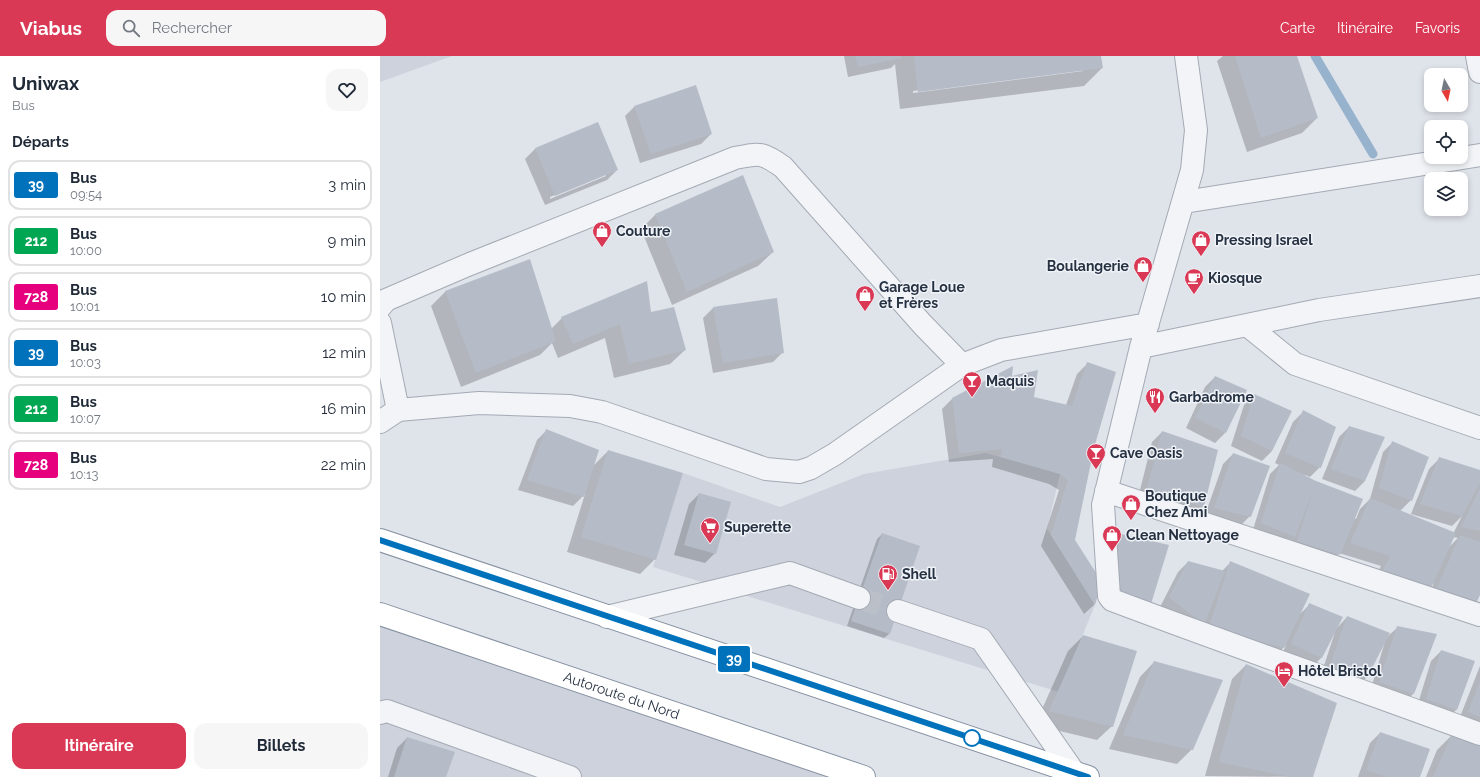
<!DOCTYPE html>
<html lang="fr">
<meta charset="utf-8">
<style>
body{margin:0;font-family:Raleway,sans-serif;background:#f6f6f7;color:#1f2937;height:100vh;display:flex;flex-direction:column;font-size:15px;white-space:nowrap}
*{box-sizing:border-box;margin:0}
p{font-size:13px;color:#747a83}
.icon{flex:none;width:22px;height:22px;fill:none;stroke:currentColor;stroke-width:2;stroke-linecap:round;stroke-linejoin:round}
.map{position:relative;flex:1;overflow:hidden}
.sheet{display:flex;flex-direction:column;background:#fff;width:380px}
.sheet>*{flex:none}
.badge{padding:0 8px;border-radius:3px;font-size:14px;line-height:26px}
.needle{width:26px;rotate:171deg}
.buttons{position:absolute;left:1044px;top:12px;display:grid;gap:8px}
.buttons a{display:grid;place-items:center;width:44px;height:44px;border-radius:8px;background:#fff;box-shadow:0 2px 6px #0003;font-size:20px}
.map>.badge{position:absolute;translate:-50% -50%;box-shadow:0 0 0 2px #fff}
h2{padding:0 12px;font-size:15px;line-height:36px}
.round{display:grid;place-items:center;flex:none;width:42px;height:42px;border-radius:12px;background:#f6f6f7}
.overview{display:flex;align-items:center;justify-content:space-between;height:68px;padding:0 12px}
h1{font-size:19px;font-weight:700;line-height:30px}
.primary-button{display:flex;gap:8px;margin-top:auto;padding:8px 12px}
.primary-button a{flex:1;height:46px;border-radius:12px;background:#da3955;color:#fff;font-size:16px;font-weight:700;line-height:46px;text-align:center}
.primary-button a+a{background:#f6f6f7;color:#1f2937}
ul{padding:0;list-style:none}
li{display:flex;align-items:center;gap:12px;height:50px;margin:0 8px 6px;padding:0 4px;border:2px solid #e0e1e3;border-radius:12px}
li div{flex:1}
li b{display:block;font-size:15px}
li em{font-style:normal}
li .badge{min-width:44px;font-weight:700;text-align:center}
header{display:flex;align-items:center;gap:24px;box-sizing:border-box;height:56px;padding:0 20px;background:#da3955;color:#fff}
header strong{font-size:19px}
nav{display:flex;gap:22px;margin-inline-start:auto;font-size:14px}
.search{width:280px;height:36px;background:#f6f6f7;display:flex;align-items:center;gap:10px;box-sizing:border-box;padding:0 14px;border-radius:12px;color:#747a83;font-size:15px}
main{display:flex;flex:1;min-height:0}
.map>svg:first-child{display:block}
.built{fill:#cdd2dc}
.shadow{fill:#0003;fill-rule:evenodd}
.lines{fill:none;stroke-linecap:round;stroke-linejoin:round}
.stream{stroke:#97b2cd;stroke-width:9}
.building{fill:#b6bcc7}
.minor-tunnel{stroke:#babfc8;stroke-width:22;stroke-dasharray:22 11;stroke-linecap:butt}
.minor-casing{stroke:#a4aab4;stroke-width:24}
.highway-casing{stroke:#8591a1;stroke-width:24}
.minor{stroke:#f2f4f7;stroke-width:22}
.highway{stroke:#fff;stroke-width:22}
.line-casing{stroke:#fff;stroke-width:9}
.line{stroke:#0072bc;stroke-width:6}
.stop-dot{fill:#fff;stroke:#0072bc;stroke-width:2}
.labels{text-anchor:middle;dominant-baseline:central;stroke-width:3;stroke-linejoin:round;paint-order:stroke}
.poi-label{font-size:14px;font-weight:bold;fill:#263142;stroke:#eff2f7;text-anchor:start}
.street-label{font-size:14px;fill:#263142;stroke:#eff2f7}
</style>
<header>
<strong>Viabus</strong>
<div class="search"><svg class="icon" aria-label="search" viewBox="0 0 24 24"><circle cx="10" cy="10" r="6"/><path d="M15 15l6 6"/></svg>Rechercher</div>
<nav><a>Carte</a><a>Itinéraire</a><a>Favoris</a></nav>
</header>
<main>
<section class="sheet">
<div class="overview"><div><h1>Uniwax</h1><p>Bus</p></div><a class="round"><svg class="icon" aria-label="heart" viewBox="0 0 24 24"><path d="M12 20l-8-8c-3-5 5-10 8-4 3-6 11-1 8 4z"/></svg></a></div>
<h2>Départs</h2>
<ul>
<li><span class="badge" style="background:#0072bc;color:#fff">39</span><div><b>Bus</b><p>09:54</p></div><em>3 min</em></li>
<li><span class="badge" style="background:#00a651;color:#fff">212</span><div><b>Bus</b><p>10:00</p></div><em>9 min</em></li>
<li><span class="badge" style="background:#e6007e;color:#fff">728</span><div><b>Bus</b><p>10:01</p></div><em>10 min</em></li>
<li><span class="badge" style="background:#0072bc;color:#fff">39</span><div><b>Bus</b><p>10:03</p></div><em>12 min</em></li>
<li><span class="badge" style="background:#00a651;color:#fff">212</span><div><b>Bus</b><p>10:07</p></div><em>16 min</em></li>
<li><span class="badge" style="background:#e6007e;color:#fff">728</span><div><b>Bus</b><p>10:13</p></div><em>22 min</em></li>
</ul>
<div class="primary-button"><a>Itinéraire</a><a>Billets</a></div>
</section>
<div class="map">
<svg width="1100" height="721" viewBox="0 0 1100 721">
<rect width="100%" height="100%" fill="#dfe3ea"/>
<path class="built" d="M0 0H72L0 26Z
M606 397 680 418 667 473 715 549 679 636 273 511 303 417 400 451 484 418Z
M0 558 484 721H0Z"/>
<path class="shadow" d="M464 0H720L722 12 704 30 520 53 515 8 511 12 468 21ZM703 13V15L533 37V35Z
M843 0H916L937 62 922 77 867 96 837 5Z
M255 50 331 78 321 88 260 107 245 60Z
M218 67 237 114 227 124 165 149 145 103 155 93ZM226 118V120L170 143V141Z
M363 121 393 196 378 210 292 249 261 173 275 159Z
M65 236 171 273 182 262 271 257 305 294 290 308 234 322 225 282 178 302 172 287 160 299 81 331 51 250Z
M333 252 403 296 393 306 333 317 323 262Z
M707 308 713 392 694 484 722 527 731 489 741 479 770 547 717 539 714 549 704 558 661 490 679 434 669 428 612 411 613 403 569 406 562 353 572 343 630 322 653 342 686 349 697 318Z
M835 321 845 377 835 387 806 372 825 331Z
M874 339 892 395 882 405 851 390 864 349Z
M923 356 940 411 930 421 925 419 924 421 976 463 980 453 990 443 1003 396 1013 386 1031 444 1020 455 1073 478 1082 460 1072 470 1031 458 1049 413 1059 403 1100 415V537L1097 545 1086 555 1047 544 1054 527 1041 540 992 528 1001 510 959 497 949 509 908 495 911 483 904 490 872 477 890 418 899 409 895 407 913 366ZM1073 481 1078 482 1068 492Z
M969 371 985 425 975 435 942 423 959 381Z
M167 374 213 410 228 395 275 503 260 518 187 496 205 438 193 450 138 434 157 384Z
M782 376 823 450 813 460 758 442 772 386Z
M853 398 870 460 860 470 824 462 843 408Z
M319 438 335 497 325 507 294 499 309 448Z
M502 478 509 578 504 582 467 570 497 483Z
M808 506 842 515 851 506 919 559 930 548 957 572 967 561 987 621 977 631 940 622 955 576 941 602 931 612 902 598 906 589 889 606 780 551 798 516Z
M1018 571 1033 638 1023 648 990 636 1006 582Z
M703 580 732 670 717 684 655 669 688 595Z
M1061 595 1076 654 1066 664 1036 654 1051 605Z
M774 606 812 693 797 708 729 693 760 621Z
M866 609 932 721 825 720 852 623Z
M1100 610V675L1078 666Z
M1000 677 1039 721H978L990 687Z
M1072 679 1100 721H1046L1057 694Z
M27 682 65 721H8L17 692Z"/>
<g class="lines">
<path class="stream" d="M935 0 993 98"/>
</g>
<path class="building" d="M475 0H521L522 2 478 11Z
M534 0H721L723 12 538 36Z
M855 0H917L938 62 881 82Z
M316 29 332 78 271 98 254 50Z
M218 66 238 114 175 140 155 92Z
M363 119 394 196 307 236 275 158Z
M150 203 176 285 96 317 65 235Z
M267 225 271 256 294 251 306 294 249 308 240 268 193 288 181 261Z
M397 242 404 297 343 307 333 251Z
M707 306 736 316 714 392 695 484 722 526 715 549 671 479 688 424 680 418 621 401 622 393 579 397 572 342 633 310 632 320 658 314 654 341 692 350Z
M835 320 867 334 846 377 815 362Z
M874 338 912 355 892 395 861 380Z
M923 354 956 371 941 412 905 397Z
M969 370 1005 381 985 425 951 413Z
M166 373 219 394 204 441 147 424Z
M782 375 838 394 824 451 767 432Z
M1012 385 1049 401 1032 445 999 432Z
M228 394 303 417 276 504 201 481Z
M853 397 890 410 871 461 834 452Z
M1059 401 1100 414V427L1082 460 1040 448Z
M900 407 936 425 983 443 960 499 917 485 934 432 915 481 881 467Z
M1100 432V475L1081 471Z
M319 437 351 446 336 498 304 489Z
M990 442 1076 477 1052 530 1001 518 1010 500 970 487Z
M502 477 540 490 510 578 471 565Z
M741 478 789 489 771 548 728 529Z
M1080 479 1100 486V539L1097 545 1056 534Z
M808 505 845 515 824 569 789 541Z
M850 505 930 538 904 592 829 571Z
M929 547 963 561 942 602 911 588Z
M967 560 1010 577 987 622 949 612Z
M1017 570 1057 578 1034 638 999 626Z
M703 579 757 595 733 671 669 655Z
M1061 594 1095 605 1077 654 1046 643Z
M774 605 843 624 813 694 743 679Z
M866 608 957 647 933 721H910L839 706Z
M1100 625V661L1088 656Z
M1000 676 1050 693 1040 721H1007L986 714Z
M1072 678 1100 688V721H1053Z
M27 681 75 696 66 721H14Z"/>
<g class="lines">
<path class="minor-tunnel" d="M479 542 518 555"/>
<defs>
<path id="minor" d="M806 0 816 74 812 114 761 291 723 449 729 540 732 544C854 590 978 633 1100 678
M1097 0 1100 16
M804 146 1100 99
M0 251 6 244 90 208 355 102C380 97 382 96 403 111L543 269 582 309
M0 267 18 354
M867 269 915 308 1100 372
M761 291 939 254 1100 230
M0 366 18 354 99 347 190 350 222 356 386 413 419 416 431 412 455 398 582 309 621 294 768 268
M726 435 1100 559
M518 555 601 583 693 715
M227 561 410 517 479 542
M0 657 7 655 190 721"/>
<g id="highway">
<path d="M0 484 708 721"/>
<path id="s1" d="M0 558 484 721"/>
</g>
</defs>
<use href="#minor" class="minor-casing"/>
<use href="#highway" class="highway-casing"/>
<use href="#minor" class="minor"/>
<use href="#highway" class="highway"/>
</g>
<g class="lines">
<defs>
<path id="line" d="M0 484 708 721"/>
</defs>
<use href="#line" class="line-casing"/>
<use href="#line" class="line"/>
</g>
<defs>
<symbol id="shop-pin" viewBox="-11 -11 22 30"><path d="M0 17L-7.5 6A9.5 9.5 0 1 1 7.5 6Z" fill="#da3955" stroke="#eff2f7"/><path d="M-5-2.5h2.3a2.7 3.5 0 0 1 5.4 0H5L5.5 6h-11ZM-1.5-2.5h3a1.5 2.3 0 0 0-3 0Z" fill="#fff"/></symbol>
<symbol id="cafe-pin" viewBox="-11 -11 22 30"><path d="M0 17L-7.5 6A9.5 9.5 0 1 1 7.5 6Z" fill="#da3955" stroke="#eff2f7"/><path d="M-5.5-4.5H6V0H3Q3 3.5 0 3.5H-2.5Q-5.5 3.5-5.5 0ZM3-3.2v2h1.7v-2ZM-6 4.5H4V6H-6Z" fill="#fff"/></symbol>
<symbol id="bar-pin" viewBox="-11 -11 22 30"><path d="M0 17L-7.5 6A9.5 9.5 0 1 1 7.5 6Z" fill="#da3955" stroke="#eff2f7"/><path d="M-6-5H6L.8 .8V4.5H3.5V6h-7V4.5H-.8V.8Z" fill="#fff"/></symbol>
<symbol id="restaurant-pin" viewBox="-11 -11 22 30"><path d="M0 17L-7.5 6A9.5 9.5 0 1 1 7.5 6Z" fill="#da3955" stroke="#eff2f7"/><path d="M-5-6h1v4h1v-4h1v4h1v-4h1v5L-1.5 .5V6h-2V.5L-5-1ZM5-6V6H3V1.5H1.5Q1.5-4 5-6Z" fill="#fff"/></symbol>
<symbol id="supermarket-pin" viewBox="-11 -11 22 30"><path d="M0 17L-7.5 6A9.5 9.5 0 1 1 7.5 6Z" fill="#da3955" stroke="#eff2f7"/><path d="M-6-5.5h2.5l.6 2H6L4.5 2H-2.5L-4.4-4H-6ZM-1.5 3.2a1.3 1.3 0 1 0 .1 0ZM3 3.2a1.3 1.3 0 1 0 .1 0Z" fill="#fff"/></symbol>
<symbol id="fuel-pin" viewBox="-11 -11 22 30"><path d="M0 17L-7.5 6A9.5 9.5 0 1 1 7.5 6Z" fill="#da3955" stroke="#eff2f7"/><path d="M-5.5-6h7V0h2V4h1.3V-2.5L3-4.5l.8-.8L6-3V5H2.5V1h-1V6h-7ZM-4.2-4.7v3.2H.2V-4.7Z" fill="#fff"/></symbol>
<symbol id="hotel-pin" viewBox="-11 -11 22 30"><path d="M0 17L-7.5 6A9.5 9.5 0 1 1 7.5 6Z" fill="#da3955" stroke="#eff2f7"/><path d="M-6-4.5h1.5V1H6V5H4.5V3h-9V5H-6ZM-4 0a1.8 1.8 0 1 1 3.6 0ZM.5 0V-2.5h3Q6-2.5 6 0Z" fill="#fff"/></symbol>
</defs>
<g fill-rule="evenodd">
<use href="#shop-pin" x="211" y="164" width="22" height="30"/>
<use href="#shop-pin" x="810" y="173" width="22" height="30"/>
<use href="#shop-pin" x="752" y="199" width="22" height="30"/>
<use href="#cafe-pin" x="803" y="211" width="22" height="30"/>
<use href="#shop-pin" x="474" y="228" width="22" height="30"/>
<use href="#bar-pin" x="581" y="314" width="22" height="30"/>
<use href="#restaurant-pin" x="764" y="330" width="22" height="30"/>
<use href="#bar-pin" x="705" y="386" width="22" height="30"/>
<use href="#shop-pin" x="740" y="437" width="22" height="30"/>
<use href="#supermarket-pin" x="319" y="460" width="22" height="30"/>
<use href="#shop-pin" x="721" y="468" width="22" height="30"/>
<use href="#fuel-pin" x="497" y="507" width="22" height="30"/>
<use href="#hotel-pin" x="893" y="604" width="22" height="30"/>
</g>
<circle class="stop-dot" cx="592" cy="682" r="8"/>
<g class="labels">
<g class="poi-label">
<text x="236" y="175">Couture</text>
<text x="835" y="184">Pressing Israel</text>
<text x="749" y="210" text-anchor="end">Boulangerie</text>
<text x="828" y="222">Kiosque</text>
<text x="499" y="231">Garage Loue<tspan x="499" dy="16">et Frères</tspan></text>
<text x="606" y="325">Maquis</text>
<text x="789" y="341">Garbadrome</text>
<text x="730" y="397">Cave Oasis</text>
<text x="765" y="440">Boutique<tspan x="765" dy="16">Chez Ami</tspan></text>
<text x="344" y="471">Superette</text>
<text x="746" y="479">Clean Nettoyage</text>
<text x="522" y="518">Shell</text>
<text x="918" y="615">Hôtel Bristol</text>
</g>
<g class="street-label">
<text stroke="none"><textPath href="#s1" startOffset="255">Autoroute du Nord</textPath></text>
</g>
</g>
</svg>
<div class="buttons">
<a><svg class="needle" viewBox="-14 -14 28 28"><path d="M0-13l5 13h-10z" fill="#e53935"/><path d="M0 13l5-13h-10z" fill="#747a83"/></svg></a>
<a><svg class="icon" aria-label="locate" viewBox="0 0 24 24"><circle cx="12" cy="12" r="6"/><path d="M12 2v4M12 18v4M2 12h4M18 12h4"/></svg></a>
<a><svg class="icon" aria-label="layers" viewBox="0 0 24 24"><path d="M12 4l9 5-9 5-9-5zM3 14l9 5 9-5"/></svg></a>
</div>
<b class="badge" style="left:354px;top:603px;background:#0072bc;color:#fff">39</b>
</div>
</main>
